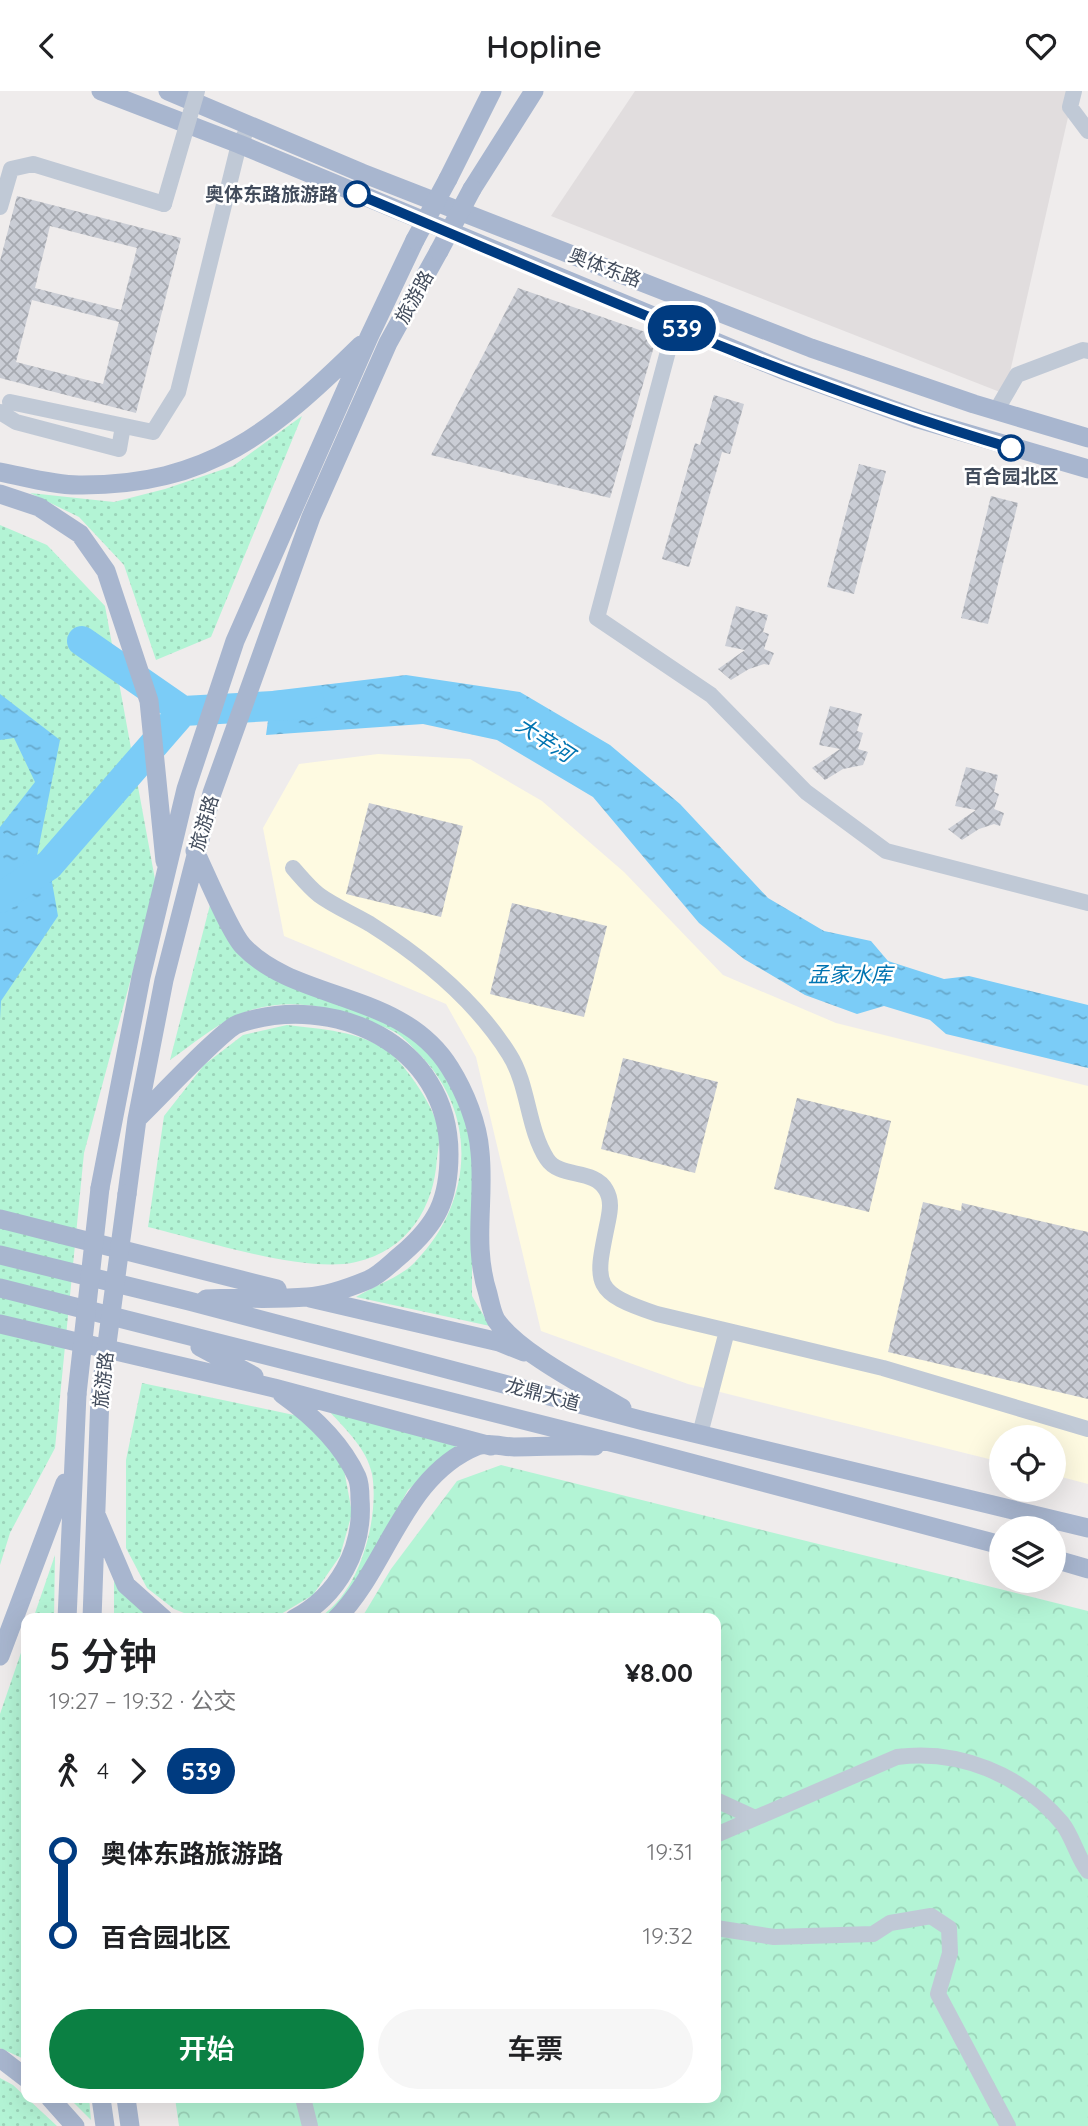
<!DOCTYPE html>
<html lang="zh">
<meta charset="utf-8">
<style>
body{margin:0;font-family:Quicksand,"Noto Sans SC",sans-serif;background:#f6f6f6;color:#202124;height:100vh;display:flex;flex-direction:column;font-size:26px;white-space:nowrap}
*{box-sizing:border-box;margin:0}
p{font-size:23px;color:#757577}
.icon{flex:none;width:38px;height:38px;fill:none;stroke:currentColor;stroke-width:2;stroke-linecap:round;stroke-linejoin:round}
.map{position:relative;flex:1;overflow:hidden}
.panel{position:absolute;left:21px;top:1522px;width:700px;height:490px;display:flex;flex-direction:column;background:#fff;border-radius:14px;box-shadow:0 7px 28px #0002}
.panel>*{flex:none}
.badge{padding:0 14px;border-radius:23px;font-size:24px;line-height:46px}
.buttons{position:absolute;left:989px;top:1334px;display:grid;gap:14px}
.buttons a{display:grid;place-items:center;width:77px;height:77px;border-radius:50%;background:#fff;box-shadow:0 7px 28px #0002;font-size:35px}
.map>.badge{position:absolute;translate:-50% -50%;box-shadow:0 0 0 4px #fff}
.legs{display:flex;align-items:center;gap:10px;height:77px;padding:0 28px;font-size:23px}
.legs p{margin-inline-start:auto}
.summary{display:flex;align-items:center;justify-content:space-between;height:119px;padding:0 28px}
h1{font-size:38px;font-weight:600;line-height:52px}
.primary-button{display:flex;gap:14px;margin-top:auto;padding:14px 28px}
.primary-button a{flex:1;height:80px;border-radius:42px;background:#0b8043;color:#fff;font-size:28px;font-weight:600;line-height:80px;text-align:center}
.primary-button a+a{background:#f6f6f6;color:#202124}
ul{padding:0 28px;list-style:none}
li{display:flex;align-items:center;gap:24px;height:84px;font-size:26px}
li i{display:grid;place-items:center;width:10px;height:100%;margin:0 9px;background:currentColor}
li i::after{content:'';width:18px;height:18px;margin:-9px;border:5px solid;border-radius:50%;background:#fff}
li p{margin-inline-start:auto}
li:first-child i{background:linear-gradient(#0000 50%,currentColor 0)}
li:last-child i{background:linear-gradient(currentColor 50%,#0000 0)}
header{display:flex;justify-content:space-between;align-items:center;height:91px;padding:0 28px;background:#fff;font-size:32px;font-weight:600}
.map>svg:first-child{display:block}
.commercial{fill:#fefae1}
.education{fill:#e1ddde}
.forest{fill:url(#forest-crowns)}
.park{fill:url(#park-dots)}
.water{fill:url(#water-ripples)}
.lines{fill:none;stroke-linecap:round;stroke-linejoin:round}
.river{stroke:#7bccf7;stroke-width:30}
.building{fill:url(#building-cross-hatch);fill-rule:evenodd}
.minor{stroke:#c0c9d6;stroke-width:16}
.major{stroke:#a8b6cf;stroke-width:19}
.minor-bridge{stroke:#c0c9d6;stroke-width:16}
.major-bridge{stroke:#a8b6cf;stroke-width:19}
.line-1-casing{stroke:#fff;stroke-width:16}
.line-1{stroke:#003b80;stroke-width:10}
.stop-1-dot{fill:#fff;stroke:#003b80;stroke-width:3.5}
.labels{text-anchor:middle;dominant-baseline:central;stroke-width:5;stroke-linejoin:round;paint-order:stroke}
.stop-label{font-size:19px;font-weight:bold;fill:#424c5c;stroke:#fff;text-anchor:end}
.street-label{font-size:19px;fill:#424c5c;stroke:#fff}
.water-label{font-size:21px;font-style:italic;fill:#0074b1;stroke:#fff}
</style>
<header><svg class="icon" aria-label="back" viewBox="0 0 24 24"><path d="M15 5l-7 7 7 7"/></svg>Hopline<svg class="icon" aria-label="heart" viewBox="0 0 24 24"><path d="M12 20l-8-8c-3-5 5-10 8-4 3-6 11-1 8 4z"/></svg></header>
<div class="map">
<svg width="1088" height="2035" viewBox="0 0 1088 2035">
<defs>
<pattern id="forest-crowns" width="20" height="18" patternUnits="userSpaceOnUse" patternTransform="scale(1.75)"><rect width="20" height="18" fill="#b3f4d5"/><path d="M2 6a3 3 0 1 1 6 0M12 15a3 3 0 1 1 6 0" fill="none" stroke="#9bd3b9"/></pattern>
<pattern id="park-dots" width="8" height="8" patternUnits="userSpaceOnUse" patternTransform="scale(1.75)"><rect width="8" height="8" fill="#b3f4d5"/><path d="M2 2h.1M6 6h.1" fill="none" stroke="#9bd3b9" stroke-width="1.8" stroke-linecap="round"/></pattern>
<pattern id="water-ripples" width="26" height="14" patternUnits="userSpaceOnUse" patternTransform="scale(1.75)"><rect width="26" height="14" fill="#7bccf7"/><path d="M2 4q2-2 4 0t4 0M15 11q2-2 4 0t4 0" fill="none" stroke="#66a8cb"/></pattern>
<pattern id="building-cross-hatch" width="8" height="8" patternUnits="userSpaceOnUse" patternTransform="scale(1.75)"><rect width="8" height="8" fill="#cacdd5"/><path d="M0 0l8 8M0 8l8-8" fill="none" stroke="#a6a9b0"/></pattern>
</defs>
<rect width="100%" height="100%" fill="#efecec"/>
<path class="commercial" d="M378 663 470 668 542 710 624 781 723 884 836 932 1088 995V1393L1054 1384V1346H1001V1371L688 1293 541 1240 476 966 446 913 284 845 263 737 299 673Z"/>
<path class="education" d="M635 0H1074L1005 303 551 125Z"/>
<path class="forest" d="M501 1374 1088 1520V2035H179L175 2007H716V1528H361L391 1478 457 1390Z"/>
<path class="park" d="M302 325 211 546 156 569 124 474 79 426 30 402 114 411 165 398 233 375Z
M0 434 47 454 105 515 156 794 84 1062 55 1357 10 1442 0 1474Z
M211 810 234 857 407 941 445 978 467 1027 472 1061V1205L490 1235 356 1206C374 1195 401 1186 415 1171 472 1113 479 1026 422 966 414 958 405 947 395 941 384 935 371 932 360 928 325 914 288 908 251 919 221 928 195 952 170 969Z
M287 934C320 938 361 940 389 961 407 976 436 1018 439 1041 440 1049 438 1059 437 1067 434 1117 408 1159 356 1171 305 1183 202 1149 148 1136L164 1025 204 974 243 944Z
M142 1292 308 1327 343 1373 352 1422 340 1465 313 1504 281 1523 263 1528H199L174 1518 147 1497 126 1457V1369Z
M330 1321 458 1354 408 1399 358 1490 329 1528H316C359 1506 380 1427 372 1383 367 1358 346 1339 330 1321Z
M55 1464 54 1528H33Z
M114 1490 150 1528H114Z
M26 1547V1969L0 1957V1623Z
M0 1987 13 1994 57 2035H0Z
M69 2007H89L91 2029Z"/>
<path class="water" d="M406 584 520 601 610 654 680 713 768 807 824 840 871 850 888 870 944 888 969 885 1088 914V977L946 943 930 929 884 915 857 923 805 904 744 868 699 832 593 706 497 649 423 633 266 644 272 600Z
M0 603 60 649 33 785 49 774 58 825 1 910 0 929V736L35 691 14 647 0 649Z"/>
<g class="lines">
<path class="river" d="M82 550 183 620
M0 807 49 774 183 620 310 613"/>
</g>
<path class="building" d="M17 105 181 147 136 322 0 287V170ZM50 135 137 157 121 219 35 197ZM32 209 119 231 103 293 16 271Z
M518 197 657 245 610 407 431 364Z
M714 304 744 313 730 363 722 361 689 476 662 468 695 352 700 354Z
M859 373 886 380 854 503 827 496Z
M991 405 1018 412 988 533 961 527Z
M736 515 768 524 763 541 769 543 764 558 774 562 769 574 764 573 749 578 731 589 718 578 745 559 725 555Z
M830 615 862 623 857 640 863 642 858 658 868 661 863 674 843 678 825 689 812 677 840 658 819 654Z
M966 676 998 684 994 701 999 703 994 718 1004 722 1000 735 994 733 979 738 962 749 948 738 976 719 955 715Z
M369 712 463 735 441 826 346 803Z
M512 812 607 835 584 926 490 903Z
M623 967 718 991 695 1082 601 1058Z
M797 1007 891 1030 869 1121 774 1098Z
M923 1111 961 1120 962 1112 1088 1141V1308L888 1261Z"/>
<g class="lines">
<path class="minor" d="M1074 0 1070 16 1088 40
M0 116 11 78 33 73 164 113
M675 234 597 527 711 604 806 701 886 760 1088 812
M10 311 153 341 178 301 239 53 244 45
M996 320 1017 284 1083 259 1088 260
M0 321 16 331 119 358 123 335
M293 777C301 786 309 796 319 804 334 815 353 823 370 833 424 867 475 909 509 963 529 994 527 1037 547 1068 560 1088 594 1077 606 1099 612 1109 610 1120 608 1130 595 1193 591 1201 657 1223L883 1277 1088 1338
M700 1343 727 1240
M716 1709 753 1726
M716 1744 897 1666C959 1658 1021 1683 1062 1732 1073 1746 1077 1766 1088 1780
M716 1837 774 1846 873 1843 890 1832 931 1825 949 1837 950 1862 938 1903 1008 2035
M303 2007 310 2035"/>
<path class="major" d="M101 0 239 53 783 279 918 328 1088 378
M168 0 362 82 811 257 974 313 1088 347
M448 88 492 0
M472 98 534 0
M0 381C26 386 53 394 79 394 209 395 273 340 361 254
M0 403 39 416 80 443 106 480 149 610 165 770
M195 760C205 781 230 841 243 855 297 912 402 899 450 977 465 1001 478 1033 480 1061 485 1111 472 1153 488 1203 490 1211 492 1222 496 1229 519 1262 587 1296 622 1317
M137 1028C154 1012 223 938 238 933 333 900 449 953 449 1063 449 1109 437 1133 402 1163 392 1171 380 1184 368 1189 351 1196 326 1205 307 1206 273 1209 240 1206 206 1208
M100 1097 141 886 186 698 235 550 369 246 415 149
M127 1103 137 1028 164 889 212 702 311 426 388 252 439 160
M0 1128 277 1198
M0 1164 189 1210 644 1330 1088 1437
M0 1197 634 1357 1001 1454
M310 1207 499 1251 524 1261
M0 1233 274 1297 491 1355
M200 1256 254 1285
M282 1303C313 1325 341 1351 357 1386 360 1393 360 1401 360 1408 364 1458 338 1505 294 1528
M97 1426 126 1494 164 1528
M1054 1468 1088 1478
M67 1528 77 1303
M92 1528 100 1305
M336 1528C388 1476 403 1385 477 1355 487 1351 504 1356 514 1356 541 1356 568 1354 595 1355
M0 1565 65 1392
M0 1967 26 1987
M50 2007 75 2035
M101 2007 105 2035
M126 2007 130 2035"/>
<path class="minor-bridge" d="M164 113 197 0"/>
<path class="major-bridge" d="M415 149 448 88
M439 160 472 98
M77 1303 100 1097
M100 1305 127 1103"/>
</g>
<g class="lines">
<defs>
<path id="line-1" d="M357 103C572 193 787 291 1011 357"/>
</defs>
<use href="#line-1" class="line-1-casing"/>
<use href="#line-1" class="line-1"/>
</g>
<g class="stop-1-dot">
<circle cx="357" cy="103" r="12"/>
<circle cx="1011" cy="357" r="12"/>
</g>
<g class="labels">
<g class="stop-label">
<text x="338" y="103">奥体东路旅游路</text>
<text x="1011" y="385" text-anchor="middle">百合园北区</text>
</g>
<g class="street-label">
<text transform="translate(605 176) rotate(21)">奥体东路</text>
<text transform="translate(414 206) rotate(-61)">旅游路</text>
<text transform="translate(204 732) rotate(-74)">旅游路</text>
<text transform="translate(103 1289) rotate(-84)">旅游路</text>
<text transform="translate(543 1303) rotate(15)">龙鼎大道</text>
</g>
<g class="water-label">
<text transform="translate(545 648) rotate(33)">大辛河</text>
<text x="850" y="883">孟家水库</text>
</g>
</g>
</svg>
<div class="buttons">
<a><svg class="icon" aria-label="locate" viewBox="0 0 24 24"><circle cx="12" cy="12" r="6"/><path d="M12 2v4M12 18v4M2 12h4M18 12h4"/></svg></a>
<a><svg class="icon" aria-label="layers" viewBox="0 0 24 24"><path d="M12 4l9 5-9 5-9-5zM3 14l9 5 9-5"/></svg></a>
</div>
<b class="badge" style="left:682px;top:237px;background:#003b80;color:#fff">539</b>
<section class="panel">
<div class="summary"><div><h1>5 分钟</h1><p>19:27 – 19:32 · 公交</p></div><b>¥8.00</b></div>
<div class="legs"><svg class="icon" aria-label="walk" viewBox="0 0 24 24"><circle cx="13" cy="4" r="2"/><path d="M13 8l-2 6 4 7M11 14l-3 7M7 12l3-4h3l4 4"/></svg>4<svg class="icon" aria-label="forward" viewBox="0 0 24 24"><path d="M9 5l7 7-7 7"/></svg><b class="badge" style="background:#003b80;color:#fff">539</b></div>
<ul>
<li><i style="color:#003b80"></i><b>奥体东路旅游路</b><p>19:31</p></li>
<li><i style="color:#003b80"></i><b>百合园北区</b><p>19:32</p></li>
</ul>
<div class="primary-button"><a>开始</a><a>车票</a></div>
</section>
</div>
